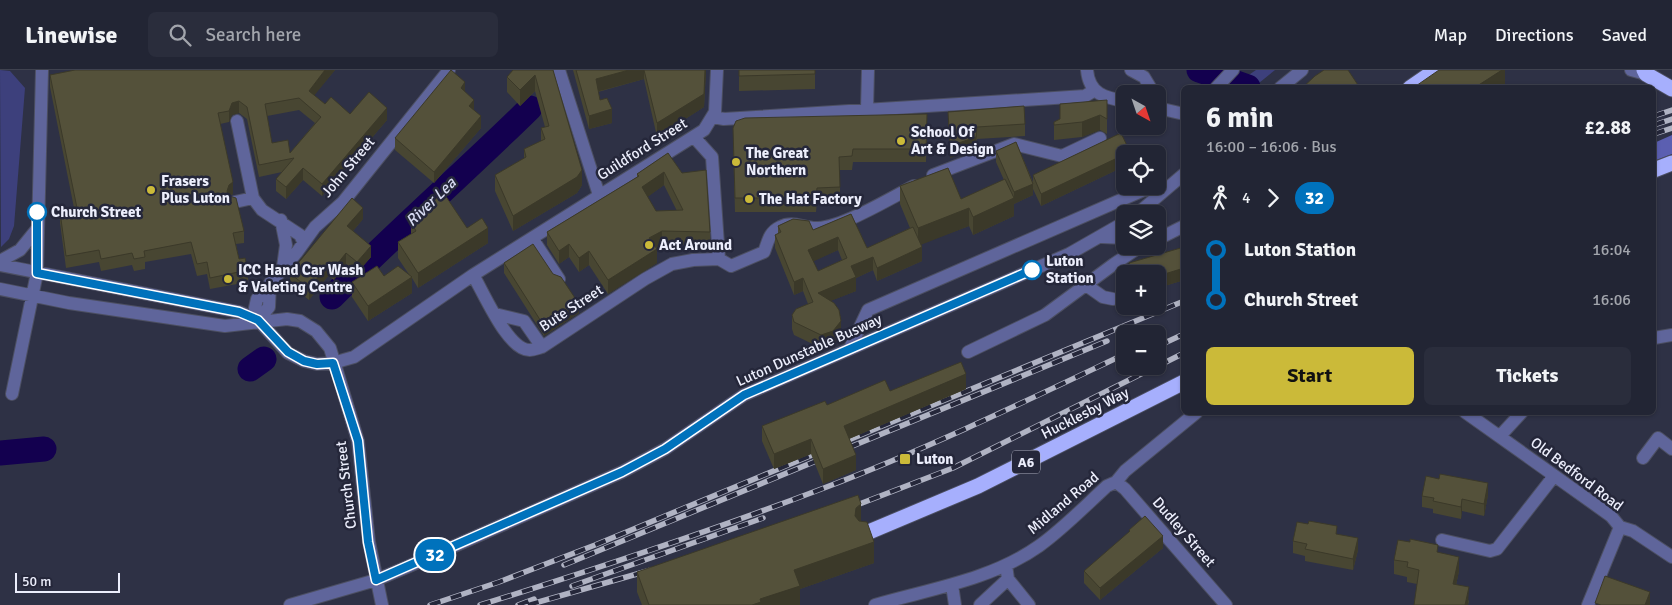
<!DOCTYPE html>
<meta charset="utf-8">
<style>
body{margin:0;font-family:Signika,sans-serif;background:#2a2d3c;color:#f1f3f6;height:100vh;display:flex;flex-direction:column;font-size:19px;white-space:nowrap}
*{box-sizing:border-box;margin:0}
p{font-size:16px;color:#a2a5ac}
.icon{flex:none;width:28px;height:28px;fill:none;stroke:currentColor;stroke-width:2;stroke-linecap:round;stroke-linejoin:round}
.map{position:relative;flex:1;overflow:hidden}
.panel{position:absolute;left:1181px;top:15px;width:475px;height:330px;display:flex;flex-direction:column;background:#222534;border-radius:8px;box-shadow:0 1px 4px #0004,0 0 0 1px #3f424f}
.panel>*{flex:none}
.badge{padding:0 10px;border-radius:16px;font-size:18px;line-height:32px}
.needle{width:32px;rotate:140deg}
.tools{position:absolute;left:1116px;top:15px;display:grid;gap:10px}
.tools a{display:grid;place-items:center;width:50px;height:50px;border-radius:8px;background:#222534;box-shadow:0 1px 4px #0004,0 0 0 1px #3f424f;font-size:25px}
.scale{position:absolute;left:15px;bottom:12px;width:105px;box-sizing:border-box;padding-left:5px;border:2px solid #eceefc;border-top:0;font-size:14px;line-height:18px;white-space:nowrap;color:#eceefc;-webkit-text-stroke:4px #25273a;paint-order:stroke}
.map>.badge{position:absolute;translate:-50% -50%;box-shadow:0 0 0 2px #fff}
.legs{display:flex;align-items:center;gap:8px;height:55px;padding:0 25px;font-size:16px}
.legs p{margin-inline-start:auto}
.headline{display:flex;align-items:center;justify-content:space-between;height:85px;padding:0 25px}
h1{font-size:28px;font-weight:700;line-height:38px}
.primary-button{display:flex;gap:10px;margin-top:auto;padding:10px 25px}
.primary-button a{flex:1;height:58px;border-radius:8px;background:#cbba39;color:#111;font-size:20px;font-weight:700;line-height:58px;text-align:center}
.primary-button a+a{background:#2a2d3c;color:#f1f3f6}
ul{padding:0 25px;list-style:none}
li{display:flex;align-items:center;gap:18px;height:50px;font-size:19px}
li i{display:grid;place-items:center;width:8px;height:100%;margin:0 6px;background:currentColor}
li i::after{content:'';width:12px;height:12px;margin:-6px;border:4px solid;border-radius:50%;background:#222534}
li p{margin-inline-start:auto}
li:first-child i{background:linear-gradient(#0000 50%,currentColor 0)}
li:last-child i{background:linear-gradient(currentColor 50%,#0000 0)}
header{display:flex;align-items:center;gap:30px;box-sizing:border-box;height:70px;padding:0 25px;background:#222534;border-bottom:1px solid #3f424f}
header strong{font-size:24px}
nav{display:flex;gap:28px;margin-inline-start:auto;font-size:18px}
.search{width:350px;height:45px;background:#2a2d3c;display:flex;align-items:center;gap:12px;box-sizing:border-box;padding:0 18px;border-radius:8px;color:#a2a5ac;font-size:19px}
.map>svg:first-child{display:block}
.green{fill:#3d407c}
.forest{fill:#5b5fb1}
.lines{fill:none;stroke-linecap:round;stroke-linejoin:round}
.river{stroke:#13004f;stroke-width:25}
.minor-casing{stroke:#4c4f62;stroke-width:14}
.highway-casing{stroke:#4c4f62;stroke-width:17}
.minor{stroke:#5f659b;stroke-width:12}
.highway{stroke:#a6affd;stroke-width:15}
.rail-casing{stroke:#b0b3c3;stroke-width:5.5}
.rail{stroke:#25273a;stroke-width:4;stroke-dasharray:11;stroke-linecap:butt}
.wall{fill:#484632;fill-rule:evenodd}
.shaded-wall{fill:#3b3929}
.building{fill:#54513a;stroke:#3b3929;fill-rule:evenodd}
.line-1-casing{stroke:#fff;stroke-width:11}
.line-1{stroke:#0072bc;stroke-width:8}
.poi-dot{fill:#cbba39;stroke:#25273a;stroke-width:2}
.stop-1-dot{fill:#fff;stroke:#0072bc;stroke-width:2.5}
.labels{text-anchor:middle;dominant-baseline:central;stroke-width:5;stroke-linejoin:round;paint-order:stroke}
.shield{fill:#25273a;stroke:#b0b2c2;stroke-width:1}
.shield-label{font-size:14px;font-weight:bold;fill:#eceefc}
.poi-label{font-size:15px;font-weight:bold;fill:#eceefc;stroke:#25273a;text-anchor:start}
.street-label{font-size:15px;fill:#eceefc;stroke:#25273a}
.stop-label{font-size:15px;font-weight:bold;fill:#eceefc;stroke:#25273a;text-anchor:start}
.water-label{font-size:16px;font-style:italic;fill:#d6daf1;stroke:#25273a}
</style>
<header>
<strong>Linewise</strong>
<div class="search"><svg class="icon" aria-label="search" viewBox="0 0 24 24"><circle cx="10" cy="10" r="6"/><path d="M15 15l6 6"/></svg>Search here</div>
<nav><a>Map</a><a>Directions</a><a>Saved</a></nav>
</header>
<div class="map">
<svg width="1672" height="535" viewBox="0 0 1672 535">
<rect width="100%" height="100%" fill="#2e3145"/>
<path class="green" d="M0 0 10 1 25 18 14 156 9 169 1 177Z
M1256 0H1275L1254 17H1231Z"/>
<path class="forest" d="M1672 65V84L1654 91V73Z"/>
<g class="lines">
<path class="river" d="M1199 0 1248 17
M332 227C396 162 465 102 530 38
M250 299 264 289
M0 383 44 379"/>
<defs>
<path id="minor" d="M559 0 599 125
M1087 0C1089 24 1105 28 1125 31
M1131 0 1144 7 1150 17 1149 24
M1631 0 1646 4
M1216 18 1233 0
M1280 18 1302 0
M1158 38 1184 44
M867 39 868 0
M713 47 724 49 1085 26 1095 20
M237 51 253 128 262 140 300 165 303 171
M694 67 712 87 719 189
M933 105 1014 74 1062 86 1100 68
M235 132 253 128
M1137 144 1184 104
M281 150 286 175 283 197
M1102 167 1125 168
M532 168 559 209
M1158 169 1184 156
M0 191 20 180 37 159
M0 195 239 242 258 250 288 283 304 291 317 294 333 293 354 287 473 205 704 60 715 42 717 0
M473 205C484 223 508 281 530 280 534 280 538 278 542 277L645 209 672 194 693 190 719 189 731 196 764 182C768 172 769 162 780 157 794 150 804 159 818 158 843 157 891 128 914 116
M1086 215 1103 227 1113 229
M0 219 69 233 225 256 287 249 300 251 316 261 330 278 358 371 369 472 382 535
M495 244 524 251 542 277
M258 250 255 238 257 229 297 182 315 157 343 132 449 0
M258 250 269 237 270 213
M1654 268 1672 265
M850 278 868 240 1153 116
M968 282 1045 245 1114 194 1141 176
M12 324 37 203 42 0
M1465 342 1611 446 1620 457 1633 461 1672 487
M1500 366 1522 342
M1643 388 1658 368 1672 379
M1116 412 1125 419 1226 535
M1442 470 1490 481 1497 479 1554 406
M1008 509 1029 535
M952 515 955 535
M290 535 376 510 407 497 622 402 665 379 744 325 1069 184 1125 152
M875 535C930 519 991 510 1039 476 1063 459 1085 436 1107 416L1116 412 1125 401 1197 342
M980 535 1008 509 1006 495
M1588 535 1620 457"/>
<path id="highway" d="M1644 0 1646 4 1672 19
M1410 18 1436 0
M1654 100 1672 93
M864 464 978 416 1184 312"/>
</defs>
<use href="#minor" class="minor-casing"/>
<use href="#highway" class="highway-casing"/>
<use href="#minor" class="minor"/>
<use href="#highway" class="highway"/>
<defs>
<path id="rail" d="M1654 46 1672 40
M1654 55 1672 49
M1654 64 1672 58
M1158 276 1184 264
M1158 296 1184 283
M849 438 953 398 1157 296
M564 495 1107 271
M572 516 763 448
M430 535 499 512 595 475 1184 231
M480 535C596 499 711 461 824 418 927 379 1026 331 1125 284
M518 535 534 529
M528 535 651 500"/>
</defs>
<use href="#rail" class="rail-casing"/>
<use href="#rail" class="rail"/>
</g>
<path class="wall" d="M75 0H335L314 25 325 34 350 44 387 50 322 126 303 110 286 129 276 121V109L282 102 259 107 247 49 239 43 232 45 229 52 220 54 233 124 230 126 244 161V173L236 174 239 189 248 200V212L210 219 207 204 197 206 191 184 145 192V199L134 201 132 195 101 201 99 192 66 198 60 153V142L74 138 50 17V5ZM299 40 315 53 290 83 272 73 267 46Z
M553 0 582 115 577 123 513 161 495 121V105L524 88V79L541 71V58L545 57 535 21 520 36 507 22V7Z
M573 0H706L704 37 657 67 644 9 598 22 600 30 612 53 589 59Z
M739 0H815V19L739 21Z
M465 22 474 40 481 58 434 113 395 80V68Z
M1060 34 1107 45V64L1100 60 1082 67 1054 70V52L1060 49Z
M948 42 1025 54V66L977 69 976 79 950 88Z
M927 44 926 92H853L852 100H840V131L817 132 816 142H735L733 72Z
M1121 63 1130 82V84H1125V96L1041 136 1033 119V125L1014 134V146L973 165 969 156 921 174 922 177V191L877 211 873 200 856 208V221L830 231 834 233 839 240 841 251V264L833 275 821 278 794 265 792 259V245L796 239 808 234 803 221 794 225 775 178V165L778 164V156L793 149 809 151 813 160 851 144 867 178 910 158 900 134V116L948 98 961 129 1004 110 996 92V81L1016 72 1033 112V105ZM838 180 842 190 818 201 813 191Z
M668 83 710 162V176L662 174 656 178 657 193 608 224 589 195 579 202 569 187 559 194 547 175V162L637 107V104ZM664 115 677 141H656L647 127Z
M363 149 353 161 371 187 357 203 346 194 334 210 328 206 309 230 290 215V203Z
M411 152 467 158 488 173 418 218 412 208V223L368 251 352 227V212L384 206H410L398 188V172L411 164Z
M1184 177V210L1158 218V204H1129V193Z
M504 193 579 243 544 266 504 203Z
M966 319 849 369 856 400 823 414 811 384 774 399 762 371V356L827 335 890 321Z
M1488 425 1484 446 1462 441 1461 449 1433 443V439L1422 437V426Z
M861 451 874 493 800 519V535H642L637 522V502Z
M1129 460 1163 478 1100 530 1084 513V501L1129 463Z
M1337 464 1358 480 1353 500 1305 491V486L1293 483V471Z
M1438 483 1459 501 1456 515 1469 531 1468 535H1414L1417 514 1407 512V507L1394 504V490Z"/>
<path class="shaded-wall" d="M325 0H335L309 32V21Z
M629 0H644V9L596 22V9Z
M705 0H706L704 37 657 67V53Z
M1502 0H1505V15L1501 18H1474Z
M535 5V21L520 36V20Z
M465 12V24L461 18Z
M474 30V41L469 36Z
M239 31V43L232 45 229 52V41L232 33Z
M387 38V50L322 126V114Z
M612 39V53L589 59V46Z
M1100 45V60L1082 67V52Z
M481 46V58L434 113V102Z
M977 57 976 79 950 88V76Z
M1125 84V96L1041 136V124Z
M303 98V110L286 129V117Z
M582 100V115L577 123 513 161V146Z
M664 102V115L642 131V117Z
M233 112V124L229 126 227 121 229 115Z
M1033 114V125L1014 134V146L973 165V147L1014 128V122Z
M363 138V149L347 168V156Z
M969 138V156L918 176V158Z
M488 158V173L418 218V203Z
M662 161V174L649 181V168Z
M838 167V180L808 194V180Z
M569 174V187L559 194V181Z
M371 176V187L357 203V192Z
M922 177V191L877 211V198Z
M657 179V193L608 224V210Z
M589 181V195L579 202V188Z
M346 183V194L334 210V198Z
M873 187V200L856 208V221L818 236V223L851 196Z
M328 194V206L309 230V219Z
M1184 198V210L1158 218V206Z
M412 207V223L368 251V236Z
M803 208V221L794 225V212Z
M579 234V243L544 266V256Z
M841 251V264L833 275 821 278V265Z
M966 304V319L844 371V356Z
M811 369V384L774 399V384Z
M856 385V400L823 414V399Z
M1488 413V425L1484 446V434Z
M1462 429V441L1461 449V437Z
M861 434V455L855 446 856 438Z
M1163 466V478L1100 530V518Z
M1358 468V480L1353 500V489Z
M874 472V493L800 519V535H752L760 529 794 500Z
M1459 487V501L1453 529V514Z
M1469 517 1468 535H1465Z
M1650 522V535H1645Z"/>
<path class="building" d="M75 0H325L309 21 325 34 331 27 350 44 369 22 387 38 322 114 303 98 286 117 276 109 294 88 259 95 247 37 239 31 232 33 229 41 218 43 233 112 229 115 227 121 229 126 236 128 244 161 233 163 239 189 245 188 248 200 210 208 207 192 197 194 191 172 144 181 145 187 134 189 132 183 101 189 99 180 66 186 60 142 77 138 50 5ZM299 28 321 47 290 83 288 70 272 73 265 34Z
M451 0 465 12 461 18 474 30 469 36 481 46 434 102 395 68Z
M513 0H553L582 100 577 107 513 146 495 105 526 87 524 79 545 69 541 58 549 56 535 5 520 20 507 7Z
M576 0H629L596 9 600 30 607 28 612 39 589 46Z
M644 0H705L704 24 657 53Z
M739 0H815V4L739 6Z
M1324 0H1348L1360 18H1302L1315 6Z
M1439 0H1502L1474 18H1413Z
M1281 14 1284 18H1277Z
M1107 30V49L1100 45 1082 52 1054 55V52L1060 49V34Z
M1024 36 1025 54 977 57 976 67 950 76 948 42Z
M927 44 926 79H853L852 86 839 87 840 117 817 118 816 128H735L733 58 736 51 745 48Z
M1121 63 1130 82 1041 124 1033 105Z
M1016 72 1033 114 1014 122 996 81Z
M668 83 682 103 706 100 710 162 662 161 649 168 657 179 608 210 589 181 579 188 569 174 559 181 547 162 639 106 637 104ZM664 102 683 140 656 141 642 117Z
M948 98 961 129 1005 109 1014 128 973 147 969 138 918 158 900 116Z
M443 122 467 158 482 148 488 158 418 203 398 172 416 161 411 152Z
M352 128 363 138 347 156 371 176 357 192 346 183 334 198 328 194 309 219 290 203Z
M851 144 867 178 913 157 922 177 877 198 873 187 851 196 856 207 818 223 834 233 839 240 841 251 833 261 821 265 794 252 792 245 796 239 813 232 803 208 794 212 775 165 781 162 778 156 793 149 809 151 813 160ZM838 167 847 188 818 201 808 180Z
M533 174 553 204 561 207 579 234 544 256 504 193Z
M1184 177V198L1158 206V204H1132L1129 193Z
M377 196 384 206 398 196 412 207 368 236 352 212Z
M961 292 966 304 844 356 856 385 823 399 811 369 774 384 762 356 825 331 827 335 885 310 890 321Z
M1440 404 1488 413 1484 434 1462 429 1461 437 1433 431 1434 428 1422 426 1426 406 1439 409Z
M858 425 861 434 856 438 855 446 859 451 867 452 874 472 794 500 800 516 760 529 761 532 752 535H649L637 502Z
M1145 446 1163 466 1100 518 1084 501 1130 461 1129 460Z
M1309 451 1337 456 1336 464 1358 468 1353 489 1305 479 1307 474 1293 471 1297 452 1308 454Z
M1410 469 1438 475 1437 482 1459 487 1453 514 1469 517 1465 535H1414L1419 500 1407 497 1408 492 1394 490 1398 470 1410 472Z
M1605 506 1650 522 1645 535H1601L1595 533Z"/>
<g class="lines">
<defs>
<path id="line-1" d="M37 142V203L239 242 258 250 288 282 304 291 317 294 333 293 358 371 368 472 376 510 622 402 665 379 744 325 1032 200"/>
</defs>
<use href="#line-1" class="line-1-casing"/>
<use href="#line-1" class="line-1"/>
</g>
<g class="poi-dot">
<circle cx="901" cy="71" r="5"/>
<circle cx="736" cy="92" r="5"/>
<circle cx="151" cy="120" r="5"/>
<circle cx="749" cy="129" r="5"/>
<circle cx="649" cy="175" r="5"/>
<circle cx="228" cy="209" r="5"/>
<rect x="899" y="383" width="12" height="12" rx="2.5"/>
</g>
<g class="stop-1-dot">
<circle cx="37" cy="142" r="9"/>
<circle cx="1032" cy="200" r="9"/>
</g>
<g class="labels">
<rect class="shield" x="1012" y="380.5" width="28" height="23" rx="4"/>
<g class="shield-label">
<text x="1026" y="392">A6</text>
</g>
<g class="poi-label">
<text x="911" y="62">School Of<tspan x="911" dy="17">Art &amp; Design</tspan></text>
<text x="746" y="83">The Great<tspan x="746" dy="17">Northern</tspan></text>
<text x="161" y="111">Frasers<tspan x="161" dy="17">Plus Luton</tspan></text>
<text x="759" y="129">The Hat Factory</text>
<text x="659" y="175">Act Around</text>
<text x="238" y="200">ICC Hand Car Wash<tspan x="238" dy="17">&amp; Valeting Centre</tspan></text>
<text x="916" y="389">Luton</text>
</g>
<g class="street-label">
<text transform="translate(642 79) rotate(-32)">Guildford Street</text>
<text transform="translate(348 97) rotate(-50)">John Street</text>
<text transform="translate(571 238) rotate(-33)">Bute Street</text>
<text transform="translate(809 280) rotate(-24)">Luton Dunstable Busway</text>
<text transform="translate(1085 343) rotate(-27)">Hucklesby Way</text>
<text transform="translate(1577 404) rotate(37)">Old Bedford Road</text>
<text transform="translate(346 415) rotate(-97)">Church Street</text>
<text transform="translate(1063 433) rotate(-40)">Midland Road</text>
<text transform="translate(1184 462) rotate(49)">Dudley Street</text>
</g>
<g class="stop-label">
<text x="51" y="142">Church Street</text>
<text x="1046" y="191">Luton<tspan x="1046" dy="17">Station</tspan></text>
</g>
<g class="water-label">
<text transform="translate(431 132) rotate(-44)">River Lea</text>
</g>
</g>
</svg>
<div class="tools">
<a><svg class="needle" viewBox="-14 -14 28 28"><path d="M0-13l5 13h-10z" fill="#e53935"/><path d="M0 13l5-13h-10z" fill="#a2a5ac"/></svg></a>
<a><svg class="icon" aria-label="locate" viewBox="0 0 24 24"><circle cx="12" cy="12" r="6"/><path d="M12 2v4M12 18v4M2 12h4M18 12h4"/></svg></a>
<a><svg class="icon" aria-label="layers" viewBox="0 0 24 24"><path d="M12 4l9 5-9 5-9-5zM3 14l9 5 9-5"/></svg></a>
<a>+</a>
<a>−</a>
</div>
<div class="scale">50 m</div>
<b class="badge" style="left:435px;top:485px;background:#0072bc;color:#fff">32</b>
<section class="panel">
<div class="headline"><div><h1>6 min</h1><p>16:00 – 16:06 · Bus</p></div><b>£2.88</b></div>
<div class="legs"><svg class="icon" aria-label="walk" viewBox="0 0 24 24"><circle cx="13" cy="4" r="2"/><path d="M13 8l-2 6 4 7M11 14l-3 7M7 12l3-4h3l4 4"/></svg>4<svg class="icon" aria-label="forward" viewBox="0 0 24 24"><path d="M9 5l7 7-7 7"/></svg><b class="badge" style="background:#0072bc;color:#fff">32</b></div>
<ul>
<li><i style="color:#0072bc"></i><b>Luton Station</b><p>16:04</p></li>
<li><i style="color:#0072bc"></i><b>Church Street</b><p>16:06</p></li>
</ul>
<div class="primary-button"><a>Start</a><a>Tickets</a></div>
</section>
</div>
